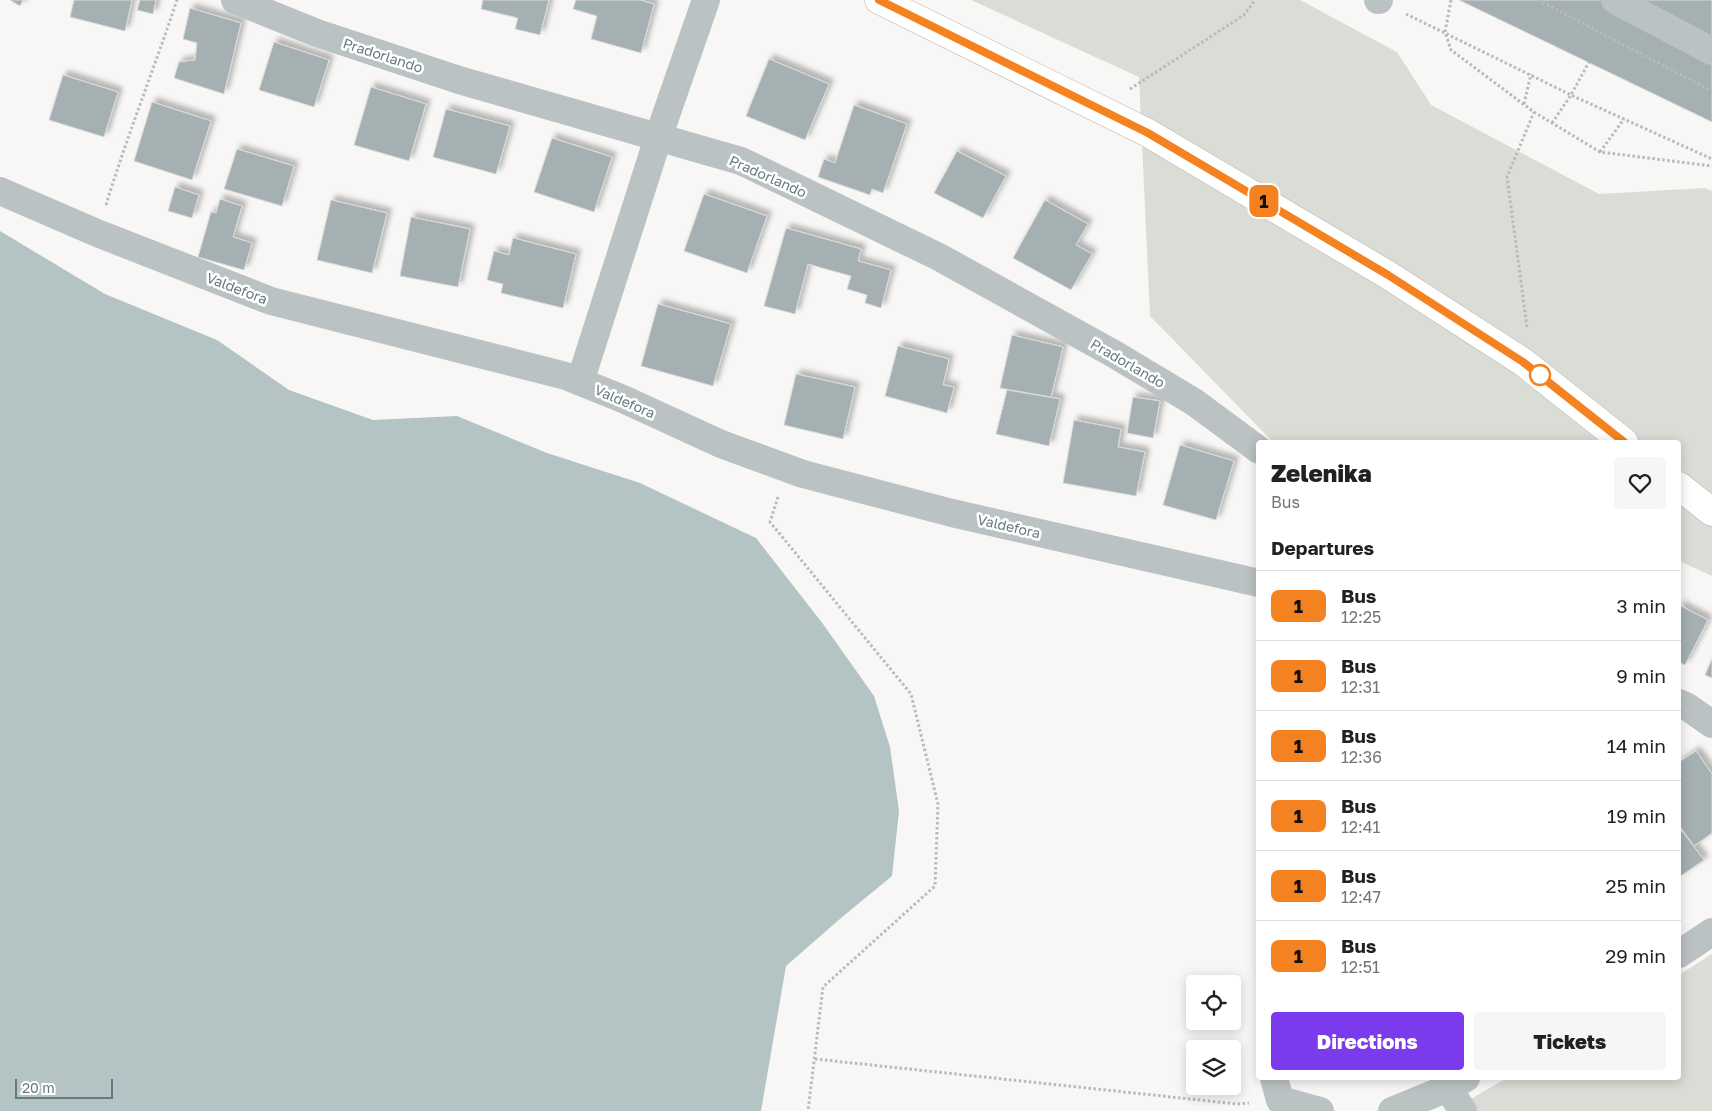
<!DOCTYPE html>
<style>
body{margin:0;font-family:"Golos Text",sans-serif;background:#f6f6f6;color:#202124;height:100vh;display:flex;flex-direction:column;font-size:19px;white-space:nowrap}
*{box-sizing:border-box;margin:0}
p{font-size:16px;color:#757577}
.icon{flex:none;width:28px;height:28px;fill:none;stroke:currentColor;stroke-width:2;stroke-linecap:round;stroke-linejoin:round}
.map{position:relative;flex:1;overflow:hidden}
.sheet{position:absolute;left:1256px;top:440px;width:425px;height:640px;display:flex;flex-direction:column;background:#fff;border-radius:5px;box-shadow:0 2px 12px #0003}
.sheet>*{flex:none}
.badge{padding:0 10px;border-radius:8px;font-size:18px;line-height:32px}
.controls{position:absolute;left:1186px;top:975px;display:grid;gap:10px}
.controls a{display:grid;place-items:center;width:55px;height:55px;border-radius:5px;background:#fff;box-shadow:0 2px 12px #0003;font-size:25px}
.scale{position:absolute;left:15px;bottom:12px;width:98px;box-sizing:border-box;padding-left:5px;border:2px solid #657a7e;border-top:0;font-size:14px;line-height:18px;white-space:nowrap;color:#657a7e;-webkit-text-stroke:4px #fff;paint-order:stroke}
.map>.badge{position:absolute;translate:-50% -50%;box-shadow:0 0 0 2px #fff}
h2{padding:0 15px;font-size:19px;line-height:45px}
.round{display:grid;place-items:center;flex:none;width:52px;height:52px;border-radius:5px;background:#f6f6f6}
.head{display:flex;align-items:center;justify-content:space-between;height:85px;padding:0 15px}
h1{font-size:24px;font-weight:800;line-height:38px}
.button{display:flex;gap:10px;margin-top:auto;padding:10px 15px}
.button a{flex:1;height:58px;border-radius:5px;background:#7c3aed;color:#fff;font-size:20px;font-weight:800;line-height:58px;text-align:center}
.button a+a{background:#f6f6f6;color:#202124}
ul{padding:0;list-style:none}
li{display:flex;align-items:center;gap:15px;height:70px;padding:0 15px;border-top:1px solid #e0e0e0}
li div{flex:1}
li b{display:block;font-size:19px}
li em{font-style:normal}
li .badge{min-width:55px;font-weight:700;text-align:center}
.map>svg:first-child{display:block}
.green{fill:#dadcd5}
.water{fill:#b4c4c4}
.building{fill:#a4b0b2;stroke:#dad9d8;filter:url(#shadow)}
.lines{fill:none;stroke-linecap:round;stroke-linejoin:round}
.major-casing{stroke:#b1b8ba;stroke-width:29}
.path{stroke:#b6bbbc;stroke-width:3;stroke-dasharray:2.5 2.5;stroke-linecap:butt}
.minor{stroke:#bbc2c3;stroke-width:28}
.major{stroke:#fff;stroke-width:28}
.line-casing{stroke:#fff;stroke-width:11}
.line{stroke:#f58220;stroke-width:8}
.stop-dot{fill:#fff;stroke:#f58220;stroke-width:2.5}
.labels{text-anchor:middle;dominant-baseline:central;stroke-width:5;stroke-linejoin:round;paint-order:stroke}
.street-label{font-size:14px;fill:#657a7e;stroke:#fff}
</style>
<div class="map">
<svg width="1712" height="1111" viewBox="0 0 1712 1111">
<defs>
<filter id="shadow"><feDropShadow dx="4.5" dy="-4.5" stdDeviation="2.5" flood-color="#0004"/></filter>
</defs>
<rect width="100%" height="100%" fill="#f8f7f5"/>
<path class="green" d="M971 0H1300L1397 52 1431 105 1599 194 1705 188 1712 191V576L1679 561V442H1273L1150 316 1139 77Z
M1712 954V1111H1450L1507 1078H1679V975Z"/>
<path class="water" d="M0 231 105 294 217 340 289 390 373 420 457 416 547 453 640 483 756 538 823 624 874 696 890 747 899 811 892 876 841 918 786 966 761 1111H0Z"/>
<path class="building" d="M10 0H23L20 6Z
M74 0H132L125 31 70 17Z
M140 0H156L153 14 137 10Z
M483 0H549L540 35 515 29 518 18 481 9Z
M576 0H640L654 4 641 53 591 39 597 16 573 9Z
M1459 0H1712V122Z
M190 8 241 23 224 94 174 78 179 62 195 60 197 43 183 39Z
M274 42 329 60 314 107 259 90Z
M769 59 829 84 805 140 746 116Z
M63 75 118 92 104 137 49 120Z
M371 87 426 104 409 161 354 145Z
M152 102 211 121 192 180 134 161Z
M854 105 907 124 883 193 872 189 870 195 818 177 824 159 835 163Z
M446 109 510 126 496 174 433 157Z
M552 138 612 157 594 212 534 192Z
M237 149 294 166 282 206 224 189Z
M957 151 1006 176 983 218 934 193Z
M175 187 199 195 192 218 168 211Z
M704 194 767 216 747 273 684 251Z
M220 199 242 206 233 237 252 243 244 270 198 257 211 212 216 213Z
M331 200 387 213 372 273 317 260Z
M1045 200 1088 224 1076 245 1092 254 1071 290 1013 258Z
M411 217 470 229 458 287 400 276Z
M786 228 861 249 858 261 891 270 881 308 865 303 867 295 847 289 851 276 808 264 795 314 764 306Z
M513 238 576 254 563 308 501 293 503 284 487 280 494 251 509 255Z
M658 304 731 324 713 386 641 366Z
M1012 335 1063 347 1051 397 1000 388Z
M898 346 949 359 943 385 954 387 947 413 885 396Z
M796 374 855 387 843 439 784 425Z
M1007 390 1060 399 1049 446 996 434Z
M1133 397 1160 401 1153 438 1127 433Z
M1074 420 1121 429 1118 447 1145 452 1136 496 1063 483Z
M1180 445 1234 461 1216 520 1163 505Z
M1679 605 1708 620 1685 665 1679 662Z
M1712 659V678L1705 675Z
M1696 751 1712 774V833L1694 846 1679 825V762Z
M1682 831 1704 860 1679 877V833Z"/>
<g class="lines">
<defs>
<path id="major" d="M879 0 1148 133 1388 275 1523 362 1624 442
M1679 486 1712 512"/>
</defs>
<use href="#major" class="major-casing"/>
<path class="path" d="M1451 0 1445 32 1451 50 1534 112 1600 152 1712 166
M1538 0 1712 91
M1406 14 1571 95 1712 159
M1130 89 1244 15 1255 0
M1524 104 1531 74
M1552 123 1571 95 1589 62
M1600 152 1624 119
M106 205C127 136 154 69 177 0
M1527 327 1507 177 1534 112
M778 497 770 522 911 694 938 804 935 886 823 987 808 1111
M815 1059 1237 1104 1249 1103"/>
<path class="minor" d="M235 0 317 33 459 80 741 161 939 257 1114 354 1194 402 1259 450
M1378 0H1379
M1615 0 1712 51
M0 191 97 233 271 301 566 376 623 399 721 444 803 474 952 513 1259 583
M580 382 658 138 706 0
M1679 703 1686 706 1712 724
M1679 954 1712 932
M1274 1078 1280 1100 1320 1111
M1448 1088 1463 1111
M1392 1111 1448 1088 1466 1078"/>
<use href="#major" class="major"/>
</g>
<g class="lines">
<defs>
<path id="line" d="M879 0 1148 133 1388 275 1523 362 1624 442"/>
</defs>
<use href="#line" class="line-casing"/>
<use href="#line" class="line"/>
</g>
<circle class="stop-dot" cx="1540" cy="375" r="10"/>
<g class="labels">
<g class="street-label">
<text transform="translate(383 55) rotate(18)">Pradorlando</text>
<text transform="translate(768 176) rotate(24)">Pradorlando</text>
<text transform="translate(237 288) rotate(21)">Valdefora</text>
<text transform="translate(1128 363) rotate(30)">Pradorlando</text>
<text transform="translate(625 401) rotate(23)">Valdefora</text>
<text transform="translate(1009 526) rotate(13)">Valdefora</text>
</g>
</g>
</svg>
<div class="controls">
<a><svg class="icon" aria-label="locate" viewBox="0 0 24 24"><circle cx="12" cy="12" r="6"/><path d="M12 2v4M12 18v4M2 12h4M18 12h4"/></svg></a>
<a><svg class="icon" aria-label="layers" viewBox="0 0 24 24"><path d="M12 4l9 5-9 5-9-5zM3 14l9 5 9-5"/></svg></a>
</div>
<div class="scale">20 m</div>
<b class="badge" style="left:1264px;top:201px;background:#f58220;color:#111">1</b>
<section class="sheet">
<div class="head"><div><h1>Zelenika</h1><p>Bus</p></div><a class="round"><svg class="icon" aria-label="heart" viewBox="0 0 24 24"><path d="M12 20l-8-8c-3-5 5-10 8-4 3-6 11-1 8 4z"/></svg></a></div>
<h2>Departures</h2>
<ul>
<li><span class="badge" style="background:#f58220;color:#111">1</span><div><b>Bus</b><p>12:25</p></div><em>3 min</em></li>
<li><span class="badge" style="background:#f58220;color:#111">1</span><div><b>Bus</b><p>12:31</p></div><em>9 min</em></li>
<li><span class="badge" style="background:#f58220;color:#111">1</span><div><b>Bus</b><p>12:36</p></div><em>14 min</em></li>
<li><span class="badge" style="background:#f58220;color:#111">1</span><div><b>Bus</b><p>12:41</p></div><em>19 min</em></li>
<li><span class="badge" style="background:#f58220;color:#111">1</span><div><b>Bus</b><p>12:47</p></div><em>25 min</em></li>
<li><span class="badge" style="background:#f58220;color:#111">1</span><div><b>Bus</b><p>12:51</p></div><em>29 min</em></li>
</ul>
<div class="button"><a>Directions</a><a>Tickets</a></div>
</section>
</div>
